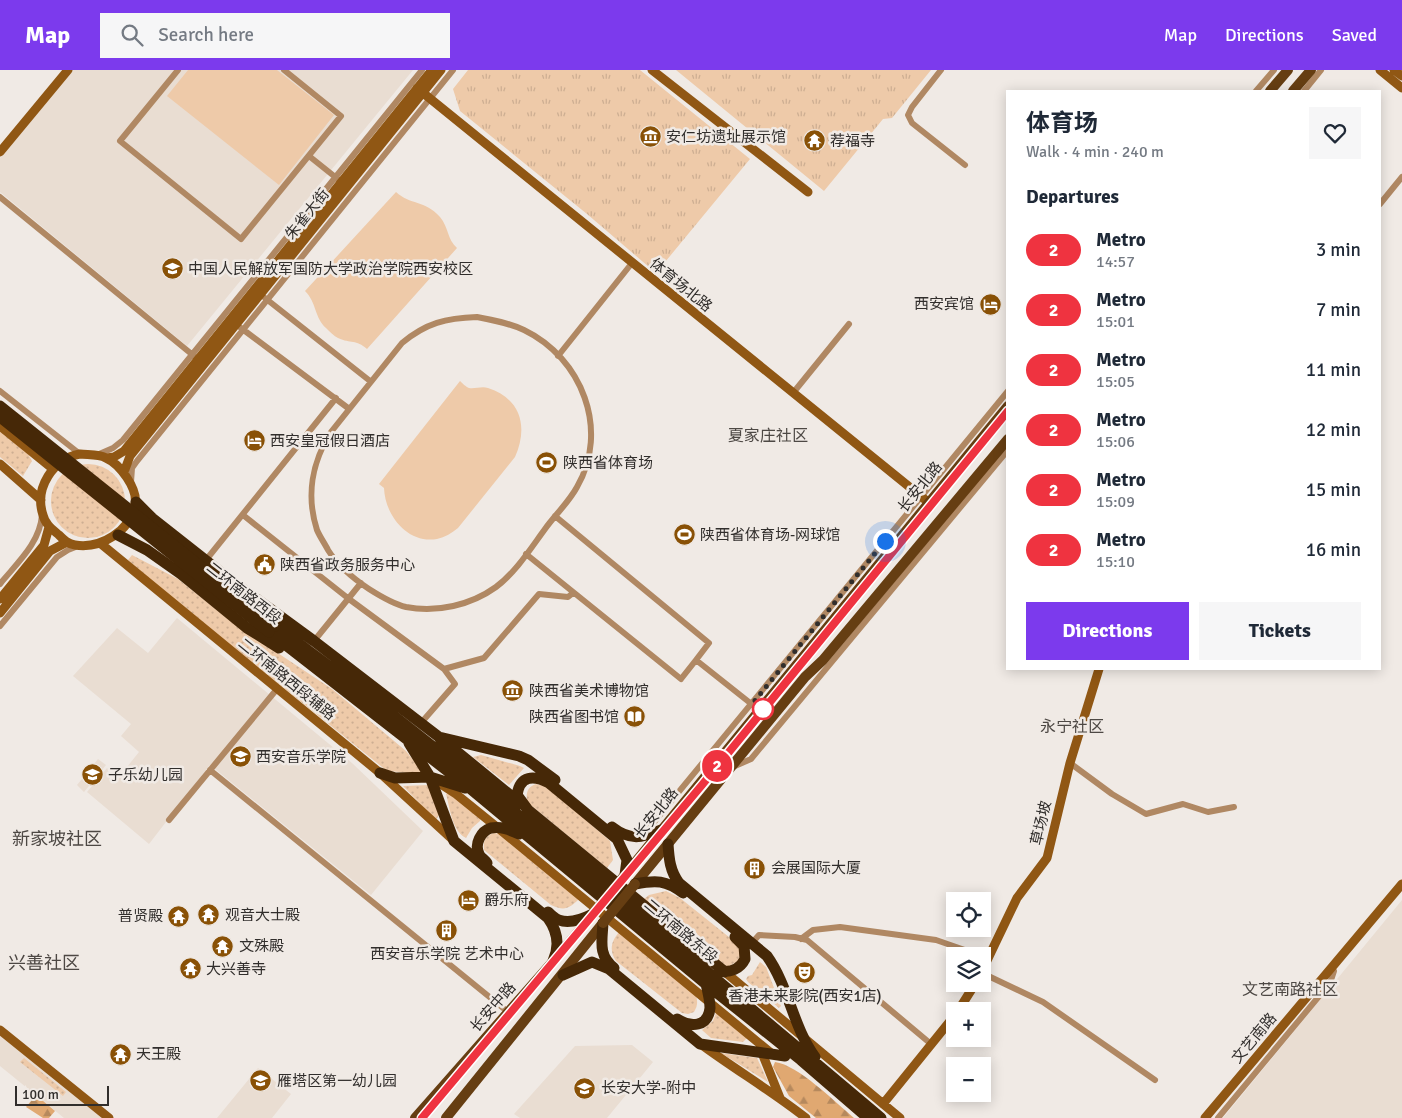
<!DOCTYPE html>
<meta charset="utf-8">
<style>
body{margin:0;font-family:Signika,"Noto Sans SC",sans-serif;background:#f6f6f7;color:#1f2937;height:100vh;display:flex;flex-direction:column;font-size:19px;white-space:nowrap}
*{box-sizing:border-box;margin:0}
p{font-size:16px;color:#747a83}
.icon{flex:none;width:28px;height:28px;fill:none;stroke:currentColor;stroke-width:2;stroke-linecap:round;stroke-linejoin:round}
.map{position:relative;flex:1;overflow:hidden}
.details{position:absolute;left:1006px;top:20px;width:375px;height:580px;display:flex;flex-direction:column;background:#fff;border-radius:0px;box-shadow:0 2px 12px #0003}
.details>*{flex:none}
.badge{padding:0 10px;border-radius:16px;font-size:18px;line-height:32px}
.fabs{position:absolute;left:946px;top:822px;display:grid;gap:10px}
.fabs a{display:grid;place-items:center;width:45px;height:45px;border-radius:0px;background:#fff;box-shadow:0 2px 12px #0003;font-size:25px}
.scale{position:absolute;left:15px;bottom:12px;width:94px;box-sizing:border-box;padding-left:5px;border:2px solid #312e2c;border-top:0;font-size:14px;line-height:18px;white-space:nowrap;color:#312e2c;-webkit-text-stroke:4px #f0eae5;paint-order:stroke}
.you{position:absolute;width:25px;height:25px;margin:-12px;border:4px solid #fff;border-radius:50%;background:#1a73e8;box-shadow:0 0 0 8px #1a73e833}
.map>.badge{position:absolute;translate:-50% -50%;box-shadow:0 0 0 2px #fff}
h2{padding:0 20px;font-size:19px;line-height:45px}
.round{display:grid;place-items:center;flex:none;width:52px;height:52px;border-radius:0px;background:#f6f6f7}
.summary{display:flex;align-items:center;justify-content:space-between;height:85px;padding:0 20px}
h1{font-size:24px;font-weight:700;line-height:38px}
.action{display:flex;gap:10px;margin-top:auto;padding:10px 20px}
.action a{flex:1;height:58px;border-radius:0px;background:#7c3aed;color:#fff;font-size:20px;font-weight:700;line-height:58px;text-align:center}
.action a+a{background:#f6f6f7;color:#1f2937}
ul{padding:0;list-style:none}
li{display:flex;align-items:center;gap:15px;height:60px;padding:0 20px}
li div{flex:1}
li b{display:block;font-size:19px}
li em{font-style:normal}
li .badge{min-width:55px;font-weight:700;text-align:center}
header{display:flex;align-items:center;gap:30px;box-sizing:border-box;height:70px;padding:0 25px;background:#7c3aed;color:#fff}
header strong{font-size:24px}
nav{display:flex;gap:28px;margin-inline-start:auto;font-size:18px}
.search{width:350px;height:45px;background:#f6f6f7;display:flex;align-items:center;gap:12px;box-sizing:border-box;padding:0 18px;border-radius:0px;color:#747a83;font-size:19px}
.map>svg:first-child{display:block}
.built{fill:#e9ddd2}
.grass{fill:url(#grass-dots)}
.forest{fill:url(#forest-firs)}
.park{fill:url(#park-tufts)}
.pitch{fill:#eecaa9}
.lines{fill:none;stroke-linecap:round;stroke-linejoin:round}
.street{stroke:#b08863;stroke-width:6}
.secondary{stroke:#905714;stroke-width:9}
.primary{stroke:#663e12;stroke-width:10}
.highway{stroke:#462807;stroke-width:11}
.primary-bridge{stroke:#663e12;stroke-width:10}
.highway-bridge{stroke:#462807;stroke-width:11}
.line-casing{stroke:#fff;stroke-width:11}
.line{stroke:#ef3340;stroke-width:8}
.walk{stroke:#312e2c;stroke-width:5;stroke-dasharray:0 9}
.stop-dot{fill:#fff;stroke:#ef3340;stroke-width:2.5}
.labels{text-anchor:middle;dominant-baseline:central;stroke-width:5;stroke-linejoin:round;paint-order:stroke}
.poi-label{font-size:15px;fill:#312e2c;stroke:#f0eae5;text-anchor:start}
.street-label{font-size:15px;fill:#312e2c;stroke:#f0eae5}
.neighbourhood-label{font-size:16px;fill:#4d4844;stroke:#f0eae5}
.quarter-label{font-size:18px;fill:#4d4844;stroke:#f0eae5}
</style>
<header>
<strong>Map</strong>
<div class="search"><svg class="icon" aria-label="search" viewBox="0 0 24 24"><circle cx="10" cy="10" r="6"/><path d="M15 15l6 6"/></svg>Search here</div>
<nav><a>Map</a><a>Directions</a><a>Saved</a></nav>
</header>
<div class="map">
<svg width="1402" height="1048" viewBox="0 0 1402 1048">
<defs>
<pattern id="grass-dots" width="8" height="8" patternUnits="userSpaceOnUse" patternTransform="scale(1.25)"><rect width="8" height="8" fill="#eecaa9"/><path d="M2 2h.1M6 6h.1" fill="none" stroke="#cdae92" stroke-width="1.8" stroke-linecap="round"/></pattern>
<pattern id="forest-firs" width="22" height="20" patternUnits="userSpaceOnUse" patternTransform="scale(1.25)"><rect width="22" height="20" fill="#e0a871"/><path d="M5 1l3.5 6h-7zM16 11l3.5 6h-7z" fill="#b6895d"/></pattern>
<pattern id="park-tufts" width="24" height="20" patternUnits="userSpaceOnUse" patternTransform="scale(1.25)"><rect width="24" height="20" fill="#eecaa9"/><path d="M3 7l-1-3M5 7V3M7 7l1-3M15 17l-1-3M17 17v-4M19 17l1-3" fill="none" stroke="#cdae92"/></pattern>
</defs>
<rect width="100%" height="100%" fill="#f0eae5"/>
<path class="built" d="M72 0H413L187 276 0 122V88Z
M177 548 352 693 423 761 371 825 210 695 149 774 87 722 107 698 119 707 139 682 121 666 131 654 73 606 117 558 148 583Z
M98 689 106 695 84 722 77 715Z
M1402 830V1048H1223Z
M0 965 102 1048H64L0 996Z
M632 975 653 992 607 1048H520L514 1044 575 976Z
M258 998 291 1024 272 1048H217Z"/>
<path class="grass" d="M0 359 27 382 32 391 23 406 0 387Z
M51 431a37 37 0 1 1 74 0a37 37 0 1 1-74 0Z
M132 485 178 509 237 556 332 619 406 681 424 704 387 701 151 511 128 490Z
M481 685 520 696 524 698 509 715 473 687Z
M536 714 548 717 610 771 613 790 607 798 527 732C526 723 527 717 536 714Z
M429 715 439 745 436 750 403 716Z
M450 723 480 747V751L472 758 466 768C452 761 450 738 446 724Z
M494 763 501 764 579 829C569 839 564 841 551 835L484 780C483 771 485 766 494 763Z
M666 821 680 828 739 875 740 890 727 897 644 829 649 825Z
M619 862 695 923C698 931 698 935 694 942L688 944 682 943 616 891C609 880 611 872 619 862Z
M760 892 766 897 781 936 779 938 748 912 746 909 748 906 752 905Z
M716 943 747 968 743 972 711 968 702 960 713 951Z
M721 983 757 988 768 1012Z
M24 988 66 1022 63 1026 20 992Z"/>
<path class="forest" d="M775 992C798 995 835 1032 854 1048H816L789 1026 773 997Z
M36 1025 55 1041 49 1048H43L26 1037Z"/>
<path class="park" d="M468 0H640L750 89 656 203 587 144 460 41 453 19Z
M676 0H931L892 48 883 49 824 121Z"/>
<path class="pitch" d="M188 0H277L334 45 279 115 167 26Z
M396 122C410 135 425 130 440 147 449 158 447 169 457 178L367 279C356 269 351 274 338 268 334 266 330 262 326 258 314 247 317 233 305 221Z
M460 311C462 313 466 317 469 318 475 319 482 316 488 318 522 329 528 358 515 387L458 458C452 463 445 467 437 469 407 474 385 445 384 418L379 414Z"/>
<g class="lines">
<path class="street" d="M178 0 120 71 241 169 341 46 284 0
M941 0 912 37 908 45 912 53 965 95
M1256 21 1274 0
M1304 21 1321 0
M309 86 339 110
M0 127 194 286
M1380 134 1402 107
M265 228 370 311
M477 247C493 250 509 253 524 260 582 288 610 360 577 417 569 432 555 445 545 459 531 478 516 502 496 517 471 535 437 543 406 537 393 534 380 526 369 519 354 509 338 496 328 480 325 474 320 467 317 460 306 426 312 392 331 362L402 273C426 253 446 248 477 247Z
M241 258 348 338
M558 286 632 193
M0 321 80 384
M793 323 849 254
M97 385 113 378 123 370 422 0
M131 412 132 398 137 391 453 0
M243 445 349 529 444 599 484 588 539 524 568 527 573 523
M555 446 709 573 696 590 754 636
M526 484 681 609 696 590
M206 490 336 328
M0 514C17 493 40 473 42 445
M0 556 57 487 68 480 78 476
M314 571 361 513
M421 653 455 614 444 599
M1070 693 1112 724 1146 744 1183 734 1208 742 1234 737
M735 696 751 689 1008 380
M210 700 508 942
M169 750 277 619
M645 763 1008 321
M801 869 813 860 840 857 936 870 982 886
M752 873 759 865 795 867 807 870 931 974
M982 903 1043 932 1155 1010
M1218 1048 1330 913 1334 901"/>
<path class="secondary" d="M652 0 808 122
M1380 0 1402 18
M1394 0 1402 6
M417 18 928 432
M0 82 68 0
M0 356 53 399
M80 384C88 385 99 384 106 388 120 394 138 419 135 434 131 461 101 479 75 475 68 474 64 470 59 465 52 459 45 454 43 445 34 418 53 389 80 384Z
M107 388 114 387 124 381 432 0
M0 394 41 430
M124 402 130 386 441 0
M100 473 380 703 453 770
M0 529 44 475 49 457
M0 543 50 481 67 472
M439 713 456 724 498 758 771 983
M982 901 1017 828 1047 788 1070 693 1099 599
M725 902 900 1048
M958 941 975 914
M0 960 109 1048
M702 975C736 1000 773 1022 806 1048
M760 978 780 1028
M883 1034 955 945
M1205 1048 1402 814"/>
<path class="primary" d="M1270 21 1288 0
M1293 21 1311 0
M625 805 1008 336
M635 814 805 607 823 590 1008 369
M415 1048 563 880 593 844
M446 1048 603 853"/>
<path class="highway" d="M136 432 152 448 232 511 314 571 439 667 455 689
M118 465 147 480 181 504 247 558 279 578
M275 556C484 710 682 881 881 1048
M269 562 472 720 706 914 801 990 868 1048
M439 667 519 686 528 690 555 710
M409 673 430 707 454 771 548 848C558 862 560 876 553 891
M450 676 521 734
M380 703 395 708 430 707 465 718
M612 757C630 771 642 768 661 760
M668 774C669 789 670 801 679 813L767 886C789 917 793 957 815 987
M487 793C485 790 480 787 479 784 474 774 481 761 491 758 501 756 510 760 519 764
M625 805 627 790 617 769 549 713C534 705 520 705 517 725L528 740 725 902
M635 814C656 810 666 810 683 823
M548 842C551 845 555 849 559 850 569 854 583 849 593 844
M603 853C602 872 598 885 614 898
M719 901C730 903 740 899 745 889L744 876 735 867
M563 905 592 892 609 899 700 974 785 986
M677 949C691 958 708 957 710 938 710 930 708 922 706 914"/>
<path class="primary-bridge" d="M593 844 625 805
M603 853 635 814"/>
<path class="highway-bridge" d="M0 336 275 556
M0 347 269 562"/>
</g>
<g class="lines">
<defs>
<path id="line" d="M422 1048 702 715 1008 341"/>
</defs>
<use href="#line" class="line-casing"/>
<use href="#line" class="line"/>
<path class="walk" d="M763 639 759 640 752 634 885 471"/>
</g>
<defs>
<symbol id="museum-disc" viewBox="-11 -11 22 22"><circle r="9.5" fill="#895106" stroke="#f0eae5"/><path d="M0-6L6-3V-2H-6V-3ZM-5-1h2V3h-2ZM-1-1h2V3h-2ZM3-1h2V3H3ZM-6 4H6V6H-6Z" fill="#fff"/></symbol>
<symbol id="temple-disc" viewBox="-11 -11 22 22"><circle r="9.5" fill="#895106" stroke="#f0eae5"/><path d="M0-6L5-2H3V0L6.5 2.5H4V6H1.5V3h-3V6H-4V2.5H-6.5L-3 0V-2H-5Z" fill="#fff"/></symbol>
<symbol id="university-disc" viewBox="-11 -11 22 22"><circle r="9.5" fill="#895106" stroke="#f0eae5"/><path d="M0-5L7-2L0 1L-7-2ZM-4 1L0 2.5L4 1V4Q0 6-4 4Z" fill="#fff"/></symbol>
<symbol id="hotel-disc" viewBox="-11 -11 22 22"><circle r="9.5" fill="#895106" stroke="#f0eae5"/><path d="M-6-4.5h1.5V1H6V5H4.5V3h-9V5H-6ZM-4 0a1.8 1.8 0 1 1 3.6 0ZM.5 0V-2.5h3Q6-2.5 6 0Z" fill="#fff"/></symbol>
<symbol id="stadium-disc" viewBox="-11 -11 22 22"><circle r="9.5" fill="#895106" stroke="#f0eae5"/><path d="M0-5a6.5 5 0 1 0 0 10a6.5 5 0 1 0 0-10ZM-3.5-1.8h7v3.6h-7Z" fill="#fff"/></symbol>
<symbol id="civic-disc" viewBox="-11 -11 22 22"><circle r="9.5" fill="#895106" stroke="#f0eae5"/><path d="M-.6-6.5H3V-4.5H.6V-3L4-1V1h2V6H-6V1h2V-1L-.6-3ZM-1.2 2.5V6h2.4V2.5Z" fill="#fff"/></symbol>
<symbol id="library-disc" viewBox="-11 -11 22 22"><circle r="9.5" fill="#895106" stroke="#f0eae5"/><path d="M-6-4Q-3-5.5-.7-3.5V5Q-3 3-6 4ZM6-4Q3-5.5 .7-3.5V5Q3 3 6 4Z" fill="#fff"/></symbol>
<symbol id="school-disc" viewBox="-11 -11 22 22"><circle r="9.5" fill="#895106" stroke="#f0eae5"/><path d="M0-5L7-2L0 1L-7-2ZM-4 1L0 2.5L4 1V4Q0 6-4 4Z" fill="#fff"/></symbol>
<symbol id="building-disc" viewBox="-11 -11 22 22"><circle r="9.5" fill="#895106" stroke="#f0eae5"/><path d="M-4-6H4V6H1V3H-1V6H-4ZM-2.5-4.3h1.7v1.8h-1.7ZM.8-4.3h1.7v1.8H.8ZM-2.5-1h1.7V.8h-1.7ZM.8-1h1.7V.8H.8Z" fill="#fff"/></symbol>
<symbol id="theatre-disc" viewBox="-11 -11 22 22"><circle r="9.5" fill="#895106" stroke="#f0eae5"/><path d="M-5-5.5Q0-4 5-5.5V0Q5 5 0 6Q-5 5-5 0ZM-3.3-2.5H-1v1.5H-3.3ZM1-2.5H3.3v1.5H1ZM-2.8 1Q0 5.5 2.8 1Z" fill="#fff"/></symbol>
</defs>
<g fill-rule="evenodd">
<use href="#museum-disc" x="638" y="54" width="25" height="25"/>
<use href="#temple-disc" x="802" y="58" width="25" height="25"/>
<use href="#university-disc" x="160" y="186" width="25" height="25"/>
<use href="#hotel-disc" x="978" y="222" width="25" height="25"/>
<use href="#hotel-disc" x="242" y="358" width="25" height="25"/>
<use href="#stadium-disc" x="534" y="380" width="25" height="25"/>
<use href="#stadium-disc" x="672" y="452" width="25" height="25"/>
<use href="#civic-disc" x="252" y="482" width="25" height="25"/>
<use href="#museum-disc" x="500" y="608" width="25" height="25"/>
<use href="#library-disc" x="622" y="634" width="25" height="25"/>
<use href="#university-disc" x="228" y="674" width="25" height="25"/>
<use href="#school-disc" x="80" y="692" width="25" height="25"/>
<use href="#building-disc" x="742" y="786" width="25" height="25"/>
<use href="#hotel-disc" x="456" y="818" width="25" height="25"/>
<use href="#temple-disc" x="196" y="832" width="25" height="25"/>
<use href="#temple-disc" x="166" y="834" width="25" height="25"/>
<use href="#building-disc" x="434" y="848" width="25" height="25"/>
<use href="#temple-disc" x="210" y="864" width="25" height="25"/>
<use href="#temple-disc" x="178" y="886" width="25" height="25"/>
<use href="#theatre-disc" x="792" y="890" width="25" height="25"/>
<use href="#temple-disc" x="108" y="972" width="25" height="25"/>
<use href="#school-disc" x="248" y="998" width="25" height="25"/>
<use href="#school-disc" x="572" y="1006" width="25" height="25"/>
</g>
<circle class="stop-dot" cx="763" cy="639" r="10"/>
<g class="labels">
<g class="poi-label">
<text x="666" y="67">安仁坊遗址展示馆</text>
<text x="830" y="71">荐福寺</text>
<text x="188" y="199">中国人民解放军国防大学政治学院西安校区</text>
<text x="974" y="234" text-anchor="end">西安宾馆</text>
<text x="270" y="371">西安皇冠假日酒店</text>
<text x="563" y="393">陕西省体育场</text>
<text x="700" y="465">陕西省体育场-网球馆</text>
<text x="280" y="495">陕西省政务服务中心</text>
<text x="529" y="621">陕西省美术博物馆</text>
<text x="619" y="647" text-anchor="end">陕西省图书馆</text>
<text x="256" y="687">西安音乐学院</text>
<text x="108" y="705">子乐幼儿园</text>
<text x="771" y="798">会展国际大厦</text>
<text x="484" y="830">爵乐府</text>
<text x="225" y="845">观音大士殿</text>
<text x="163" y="846" text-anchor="end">普贤殿</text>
<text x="239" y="876">文殊殿</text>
<text x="447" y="884" text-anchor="middle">西安音乐学院 艺术中心</text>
<text x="206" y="899">大兴善寺</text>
<text x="805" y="926" text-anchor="middle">香港未来影院(西安1店)</text>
<text x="136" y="984">天王殿</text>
<text x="277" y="1011">雁塔区第一幼儿园</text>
<text x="601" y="1018">长安大学-附中</text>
</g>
<g class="street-label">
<text transform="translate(307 144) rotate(-51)">朱雀大街</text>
<text transform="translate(681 215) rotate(39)">体育场北路</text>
<text transform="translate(920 417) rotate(-51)">长安北路</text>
<text transform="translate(244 523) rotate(38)">二环南路西段</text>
<text transform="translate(287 609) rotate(39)">二环南路西段辅路</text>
<text transform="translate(656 743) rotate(-51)">长安北路</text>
<text transform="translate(1041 753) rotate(-77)">草场坡</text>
<text transform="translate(681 861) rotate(40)">二环南路东段</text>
<text transform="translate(493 937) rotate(-49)">长安中路</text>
<text transform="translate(1254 968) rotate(-50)">文艺南路</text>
</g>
<g class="neighbourhood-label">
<text x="768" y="366">夏家庄社区</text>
<text x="1072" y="657">永宁社区</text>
<text x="1290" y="920">文艺南路社区</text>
</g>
<g class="quarter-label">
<text x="57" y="769">新家坡社区</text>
<text x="44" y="893">兴善社区</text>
</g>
</g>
</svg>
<div class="fabs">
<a><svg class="icon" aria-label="locate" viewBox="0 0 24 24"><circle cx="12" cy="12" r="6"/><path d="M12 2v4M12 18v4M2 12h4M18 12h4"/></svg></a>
<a><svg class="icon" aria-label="layers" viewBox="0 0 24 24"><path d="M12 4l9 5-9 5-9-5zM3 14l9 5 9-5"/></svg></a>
<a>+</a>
<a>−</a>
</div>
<div class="scale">100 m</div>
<div class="you" style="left:885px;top:471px"></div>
<b class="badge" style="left:717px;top:696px;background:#ef3340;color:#fff">2</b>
<section class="details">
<div class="summary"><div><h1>体育场</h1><p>Walk · 4 min · 240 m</p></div><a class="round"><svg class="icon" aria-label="heart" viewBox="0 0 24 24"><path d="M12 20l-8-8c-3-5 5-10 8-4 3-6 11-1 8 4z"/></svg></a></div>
<h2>Departures</h2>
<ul>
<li><span class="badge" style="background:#ef3340;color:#fff">2</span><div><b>Metro</b><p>14:57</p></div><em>3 min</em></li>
<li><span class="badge" style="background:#ef3340;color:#fff">2</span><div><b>Metro</b><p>15:01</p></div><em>7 min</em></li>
<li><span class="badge" style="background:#ef3340;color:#fff">2</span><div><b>Metro</b><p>15:05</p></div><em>11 min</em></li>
<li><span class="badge" style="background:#ef3340;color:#fff">2</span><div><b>Metro</b><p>15:06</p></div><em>12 min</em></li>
<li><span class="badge" style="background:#ef3340;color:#fff">2</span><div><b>Metro</b><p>15:09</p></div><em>15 min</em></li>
<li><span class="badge" style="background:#ef3340;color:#fff">2</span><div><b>Metro</b><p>15:10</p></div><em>16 min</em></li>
</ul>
<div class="action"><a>Directions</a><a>Tickets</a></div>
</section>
</div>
